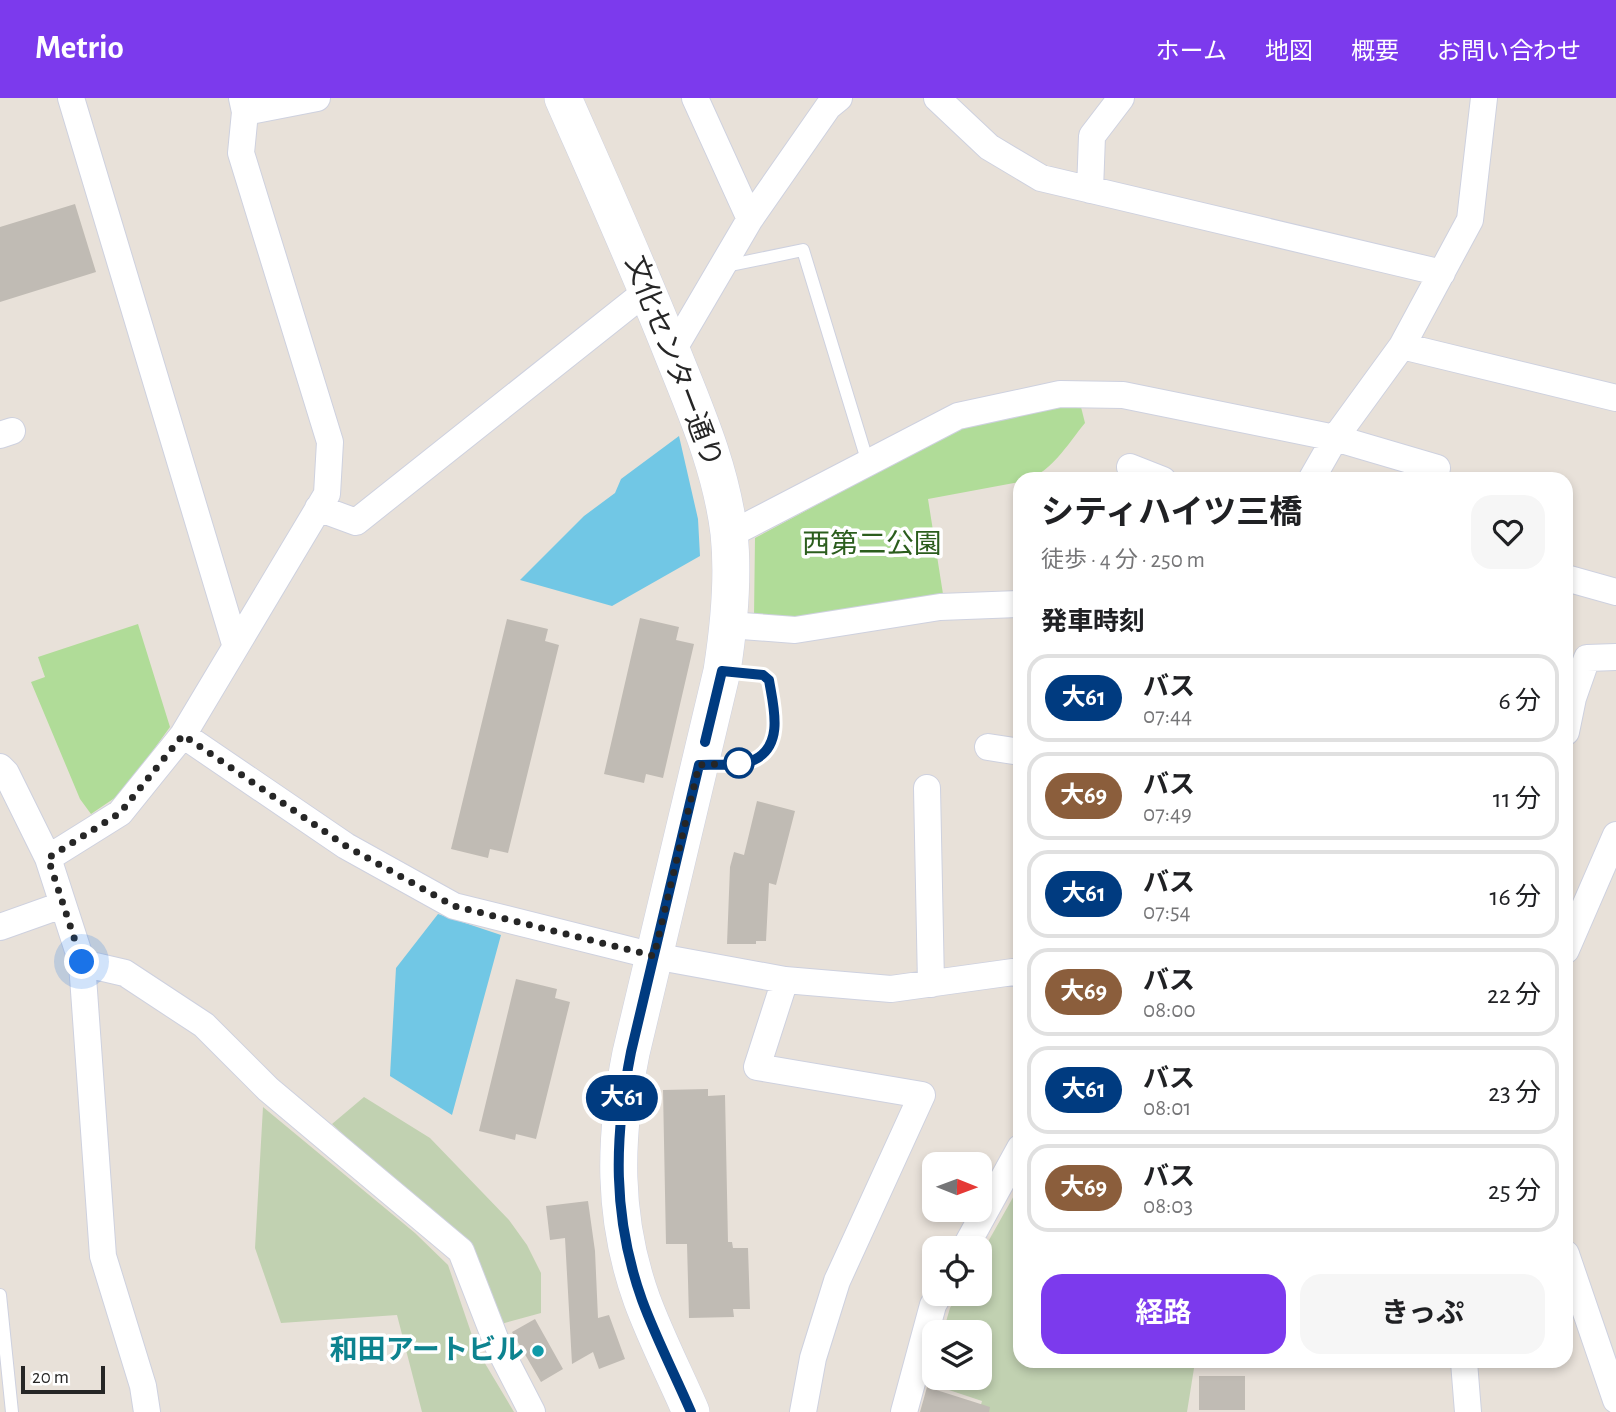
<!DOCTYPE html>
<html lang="ja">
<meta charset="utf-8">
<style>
body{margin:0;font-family:"Alegreya Sans","Noto Sans JP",sans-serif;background:#f6f6f6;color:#202124;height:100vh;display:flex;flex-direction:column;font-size:26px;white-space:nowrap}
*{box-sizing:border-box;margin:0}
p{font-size:23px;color:#757577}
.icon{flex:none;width:38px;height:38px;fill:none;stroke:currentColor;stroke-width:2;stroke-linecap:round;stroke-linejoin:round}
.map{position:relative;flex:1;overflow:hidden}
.drawer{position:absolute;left:1013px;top:374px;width:560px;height:896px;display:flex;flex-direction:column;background:#fff;border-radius:21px;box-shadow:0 4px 10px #0003}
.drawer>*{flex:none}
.badge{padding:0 14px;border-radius:23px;font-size:24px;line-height:46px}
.needle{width:46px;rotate:91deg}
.controls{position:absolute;left:922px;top:1054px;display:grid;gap:14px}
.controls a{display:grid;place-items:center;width:70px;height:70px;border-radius:14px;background:#fff;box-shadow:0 4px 10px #0003;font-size:35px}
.scale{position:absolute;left:21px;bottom:18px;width:84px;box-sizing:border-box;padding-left:7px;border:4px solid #262626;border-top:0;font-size:19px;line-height:24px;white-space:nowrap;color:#262626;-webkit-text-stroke:5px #fff;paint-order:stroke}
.you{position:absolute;width:35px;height:35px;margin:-18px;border:5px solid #fff;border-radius:50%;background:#1a73e8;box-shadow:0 0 0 10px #1a73e833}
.map>.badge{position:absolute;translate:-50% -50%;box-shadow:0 0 0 4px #fff}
h2{padding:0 28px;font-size:26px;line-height:63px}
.round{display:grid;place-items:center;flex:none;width:74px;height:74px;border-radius:21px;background:#f6f6f6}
.headline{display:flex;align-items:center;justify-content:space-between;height:119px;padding:0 28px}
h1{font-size:33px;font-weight:700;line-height:52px}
.primary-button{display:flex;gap:14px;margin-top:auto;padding:14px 28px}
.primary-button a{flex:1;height:80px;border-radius:21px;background:#7c3aed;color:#fff;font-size:28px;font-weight:700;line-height:80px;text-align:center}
.primary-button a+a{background:#f6f6f6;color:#202124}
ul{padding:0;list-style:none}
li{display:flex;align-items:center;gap:21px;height:88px;margin:0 14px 10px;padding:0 14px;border:4px solid #e0e0e0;border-radius:21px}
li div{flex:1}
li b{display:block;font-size:26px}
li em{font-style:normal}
li .badge{min-width:77px;font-weight:700;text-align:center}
header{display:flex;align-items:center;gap:42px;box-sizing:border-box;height:98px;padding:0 35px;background:#7c3aed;color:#fff}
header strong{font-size:33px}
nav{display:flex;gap:38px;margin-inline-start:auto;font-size:24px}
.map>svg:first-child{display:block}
.green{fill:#b0dc98}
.cemetery{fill:#c1d1b1}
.water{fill:#71c7e5}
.building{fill:#c0bbb4}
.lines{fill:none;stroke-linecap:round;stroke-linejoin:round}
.lane-casing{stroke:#ced1df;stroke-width:14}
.street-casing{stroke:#ced1df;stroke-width:28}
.secondary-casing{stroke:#ced1df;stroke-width:38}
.lane{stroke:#fff;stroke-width:12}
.street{stroke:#fff;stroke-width:26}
.secondary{stroke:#fff;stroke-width:37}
.line-casing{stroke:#fff;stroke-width:16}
.line{stroke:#003b80;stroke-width:10}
.walk{stroke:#262626;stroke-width:7;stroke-dasharray:0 12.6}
.stop-dot{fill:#fff;stroke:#003b80;stroke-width:3.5}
.culture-dot{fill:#0f9aa8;stroke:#fff;stroke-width:2.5}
.labels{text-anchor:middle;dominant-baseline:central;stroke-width:7;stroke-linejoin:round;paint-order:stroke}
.street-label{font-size:28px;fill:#262626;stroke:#fff}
.park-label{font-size:28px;fill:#2b5d1d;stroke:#fff}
.culture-label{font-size:28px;font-weight:bold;fill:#0d838f;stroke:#fff;text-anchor:end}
</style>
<header>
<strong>Metrio</strong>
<nav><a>ホーム</a><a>地図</a><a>概要</a><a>お問い合わせ</a></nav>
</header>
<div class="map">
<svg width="1616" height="1314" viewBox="0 0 1616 1314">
<rect width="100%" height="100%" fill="#e8e1d9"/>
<path class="green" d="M1080 305 1085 325C1069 344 1048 381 1020 382V384L928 401 943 496 792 523 754 519 755 440 962 329Z
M138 526 170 629 122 695 91 716 80 701 31 584 45 579 38 559Z"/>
<path class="cemetery" d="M364 999 430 1040 509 1122 527 1147 541 1175V1215L501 1226 470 1153 332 1026Z
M263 1009 415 1135 448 1167 477 1252 514 1314H422L397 1217 281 1225 255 1150Z
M1020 1087V1264H1195L1187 1314H979L982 1303 928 1285 934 1262V1279H980V1234H943L950 1210 959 1195H980V1158Z"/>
<path class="water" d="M679 338 698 421 700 458 612 508 520 482 584 418 615 395 621 381Z
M438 816 501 837 452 1017 390 978 396 870Z"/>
<path class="building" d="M75 106 96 174 0 204V129Z
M640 520 679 529 676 542 694 546 663 680 646 676 644 685 604 676Z
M507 521 548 531 545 543 559 547 508 755 490 751 488 760 451 751Z
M757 703 795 713 776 787 769 785 766 843H756V846H727L730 769 734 754 744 757Z
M516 881 557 891 555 900 570 904 536 1041 516 1036 515 1042 479 1033Z
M708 991V998L725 997 728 1144H732L733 1150H748L750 1211H733L734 1219 689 1220 687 1146H666L663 992Z
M588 1103 595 1153 598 1220 609 1217 625 1261 599 1271 593 1254 572 1266 565 1140 550 1142 546 1108Z
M535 1221 563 1271 541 1284 512 1234Z
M1199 1278H1245V1312H1199Z
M927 1289 990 1309 989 1314H920Z"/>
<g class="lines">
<defs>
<path id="lane" d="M726 168 803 152 868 365
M703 667C718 666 739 668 753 662 785 649 773 607 769 582L763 577 725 573
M0 1197 12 1314"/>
<path id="street" d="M71 0 235 546
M695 0 750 121
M937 0 989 49 1041 80 1442 175
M245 14 317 0
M1090 92 1092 38 1121 0
M1402 248 1616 300
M672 254 750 121 828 9 839 0
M0 337 12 333
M1130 369 1163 382
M1311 382 1335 340 1402 248 1470 122 1484 0
M318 410 356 424 648 192
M729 437 958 318 1060 296 1123 297 1335 340 1437 370 1434 382
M1566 480 1616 494
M729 527 795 532 940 509 1020 506
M1566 599 1573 600 1587 560 1616 559
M1566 634 1573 600
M183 637 346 748 454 808 654 858 785 882 891 891 1013 874 1020 876
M988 649 1020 654
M0 669 6 675 48 760 82 865 125 875 204 927 268 991 461 1153 498 1248 532 1314
M927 690 931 886
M48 760 120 715 183 637 327 396 330 344 241 55 245 14 242 0
M0 829 62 807
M1566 852 1616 737
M82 865 103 1158 143 1288 147 1314
M785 882 757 969 922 997 837 1183 813 1260 803 1314
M965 1150 1020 1050
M1566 1156 1616 1302
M1464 1264 1468 1314
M904 1314 933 1207 940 1195"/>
<path id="secondary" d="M563 0C600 84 638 168 672 254 696 314 721 370 729 435 734 481 729 528 722 573L631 955C614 1040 612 1119 642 1202 656 1240 675 1277 691 1314"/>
</defs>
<use href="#lane" class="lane-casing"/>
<use href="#street" class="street-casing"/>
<use href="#secondary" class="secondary-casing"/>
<use href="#lane" class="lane"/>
<use href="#street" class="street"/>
<use href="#secondary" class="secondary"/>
</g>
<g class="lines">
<defs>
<path id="line" d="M691 1314C675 1277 656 1240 642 1202 612 1118 614 1040 631 954L699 667C716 666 739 669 754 662 785 647 773 607 769 582L763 577 722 573 705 644"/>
</defs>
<use href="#line" class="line-casing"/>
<use href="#line" class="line"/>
<path class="walk" d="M82 864 48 760 120 715 183 637 346 748 454 808 654 858 699 667 739 665"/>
</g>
<circle class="stop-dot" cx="739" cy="665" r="14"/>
<circle class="culture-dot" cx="538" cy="1253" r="7"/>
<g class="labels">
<g class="street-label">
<text transform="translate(673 264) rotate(69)">文化センター通り</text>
</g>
<g class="park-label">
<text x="872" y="447">西第二公園</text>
</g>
<g class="culture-label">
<text x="524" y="1253">和田アートビル</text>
</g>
</g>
</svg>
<div class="controls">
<a><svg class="needle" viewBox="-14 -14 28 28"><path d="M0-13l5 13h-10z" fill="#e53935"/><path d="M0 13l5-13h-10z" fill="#757577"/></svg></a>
<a><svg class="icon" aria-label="locate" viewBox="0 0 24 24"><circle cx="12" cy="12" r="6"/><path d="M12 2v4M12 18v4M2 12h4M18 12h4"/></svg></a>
<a><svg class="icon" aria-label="layers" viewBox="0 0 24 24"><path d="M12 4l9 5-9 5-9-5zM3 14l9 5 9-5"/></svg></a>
</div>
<div class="scale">20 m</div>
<div class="you" style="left:82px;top:864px"></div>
<b class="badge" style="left:622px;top:1000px;background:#003b80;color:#fff">大61</b>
<section class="drawer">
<div class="headline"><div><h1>シティハイツ三橋</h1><p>徒歩 · 4 分 · 250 m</p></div><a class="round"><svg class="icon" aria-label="heart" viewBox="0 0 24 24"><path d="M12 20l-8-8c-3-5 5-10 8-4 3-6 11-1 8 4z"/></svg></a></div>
<h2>発車時刻</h2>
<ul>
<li><span class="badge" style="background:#003b80;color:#fff">大61</span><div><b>バス</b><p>07:44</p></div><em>6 分</em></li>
<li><span class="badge" style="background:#8b5e3c;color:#fff">大69</span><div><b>バス</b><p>07:49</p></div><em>11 分</em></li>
<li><span class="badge" style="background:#003b80;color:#fff">大61</span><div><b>バス</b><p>07:54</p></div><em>16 分</em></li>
<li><span class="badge" style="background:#8b5e3c;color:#fff">大69</span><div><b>バス</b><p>08:00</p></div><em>22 分</em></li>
<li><span class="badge" style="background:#003b80;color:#fff">大61</span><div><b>バス</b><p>08:01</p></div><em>23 分</em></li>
<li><span class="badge" style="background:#8b5e3c;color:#fff">大69</span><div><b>バス</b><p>08:03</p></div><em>25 分</em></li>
</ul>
<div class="primary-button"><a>経路</a><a>きっぷ</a></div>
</section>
</div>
